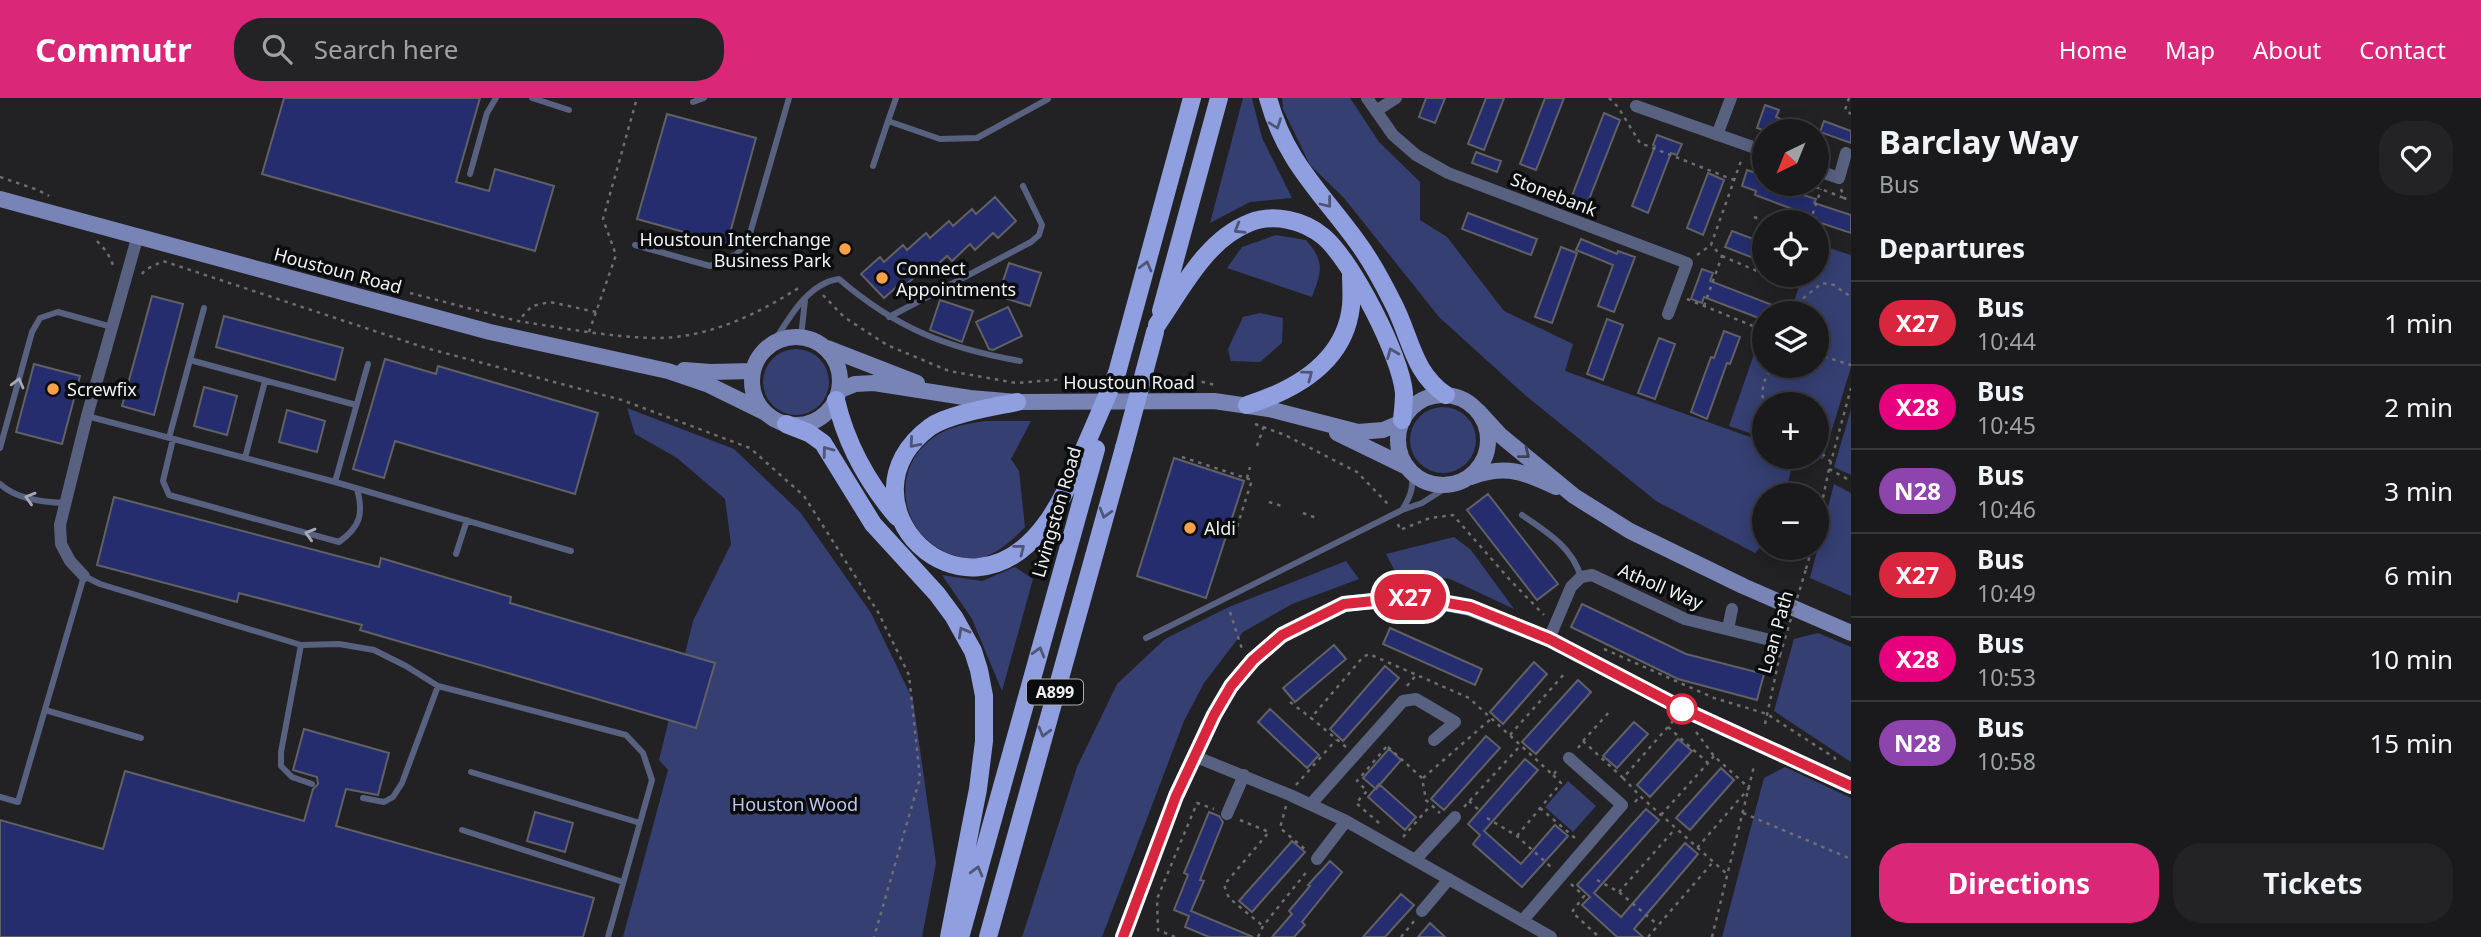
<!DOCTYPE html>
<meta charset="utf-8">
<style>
body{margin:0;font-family:"Noto Sans",sans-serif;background:#232325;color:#f1f3f6;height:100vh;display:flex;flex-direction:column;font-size:26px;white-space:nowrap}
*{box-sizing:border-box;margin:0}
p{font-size:23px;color:#9fa1a3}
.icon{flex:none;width:38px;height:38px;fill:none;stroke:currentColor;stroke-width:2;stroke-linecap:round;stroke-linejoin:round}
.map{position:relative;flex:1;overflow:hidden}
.details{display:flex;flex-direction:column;background:#1a1a1c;width:630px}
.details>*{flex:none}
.badge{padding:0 14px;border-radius:23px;font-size:24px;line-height:46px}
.needle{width:46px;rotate:223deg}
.fabs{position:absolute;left:1752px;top:21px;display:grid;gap:14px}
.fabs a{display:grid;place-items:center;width:77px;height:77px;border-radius:50%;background:#1a1a1c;box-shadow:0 4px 18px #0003,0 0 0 2px #38383b;font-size:35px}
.map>.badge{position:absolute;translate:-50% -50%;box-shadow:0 0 0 4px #fff}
h2{padding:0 28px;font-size:26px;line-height:63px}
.round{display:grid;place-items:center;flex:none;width:74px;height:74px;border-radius:28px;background:#232325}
.summary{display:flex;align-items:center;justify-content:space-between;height:119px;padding:0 28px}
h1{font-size:33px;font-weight:700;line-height:52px}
.action{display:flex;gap:14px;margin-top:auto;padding:14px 28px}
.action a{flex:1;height:80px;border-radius:28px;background:#db2777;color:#fff;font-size:28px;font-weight:700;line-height:80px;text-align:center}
.action a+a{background:#232325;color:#f1f3f6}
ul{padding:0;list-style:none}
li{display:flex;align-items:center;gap:21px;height:84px;padding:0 28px;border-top:2px solid #38383b}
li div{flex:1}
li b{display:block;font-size:26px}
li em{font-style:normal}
li .badge{min-width:77px;font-weight:700;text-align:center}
header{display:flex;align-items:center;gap:42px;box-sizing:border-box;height:98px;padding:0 35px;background:#db2777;color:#fff}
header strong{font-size:33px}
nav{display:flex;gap:38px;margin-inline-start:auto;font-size:24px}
.search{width:490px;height:63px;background:#232325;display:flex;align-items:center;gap:18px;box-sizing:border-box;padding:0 24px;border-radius:28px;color:#9fa1a3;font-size:26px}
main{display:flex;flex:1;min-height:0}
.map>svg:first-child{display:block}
.green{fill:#353f72}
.building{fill:#252d6f;stroke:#606165;stroke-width:2}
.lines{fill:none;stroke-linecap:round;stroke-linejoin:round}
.path{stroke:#6e6e71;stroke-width:2.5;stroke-dasharray:3.5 5;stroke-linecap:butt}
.lane{stroke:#596181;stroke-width:6}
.street{stroke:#596181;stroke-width:12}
.secondary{stroke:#7884b6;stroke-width:16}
.primary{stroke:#909fe0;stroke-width:18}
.path-bridge{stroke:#6e6e71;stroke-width:2.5;stroke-dasharray:3.5 5;stroke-linecap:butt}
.primary-bridge{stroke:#909fe0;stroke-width:18}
.oneway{stroke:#4e5676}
.oneway2{stroke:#a5a9ba}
.oneway3{stroke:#3c4259}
.line-casing{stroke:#fff;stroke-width:16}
.line{stroke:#d7263d;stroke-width:10}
.poi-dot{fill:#f7a149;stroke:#0b0c0d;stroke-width:2.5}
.stop-dot{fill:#fff;stroke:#d7263d;stroke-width:3.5}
.labels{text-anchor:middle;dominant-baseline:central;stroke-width:7;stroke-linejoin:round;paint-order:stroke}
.shield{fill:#0b0c0d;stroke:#acacae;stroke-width:2}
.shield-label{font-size:16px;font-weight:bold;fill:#f1f1f3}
.street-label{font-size:18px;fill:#f1f1f3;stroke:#0b0c0d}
.poi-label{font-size:18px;fill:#f1f1f3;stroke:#0b0c0d;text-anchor:start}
.park-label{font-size:18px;fill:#bdc8f0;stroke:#0b0c0d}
</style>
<header>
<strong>Commutr</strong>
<div class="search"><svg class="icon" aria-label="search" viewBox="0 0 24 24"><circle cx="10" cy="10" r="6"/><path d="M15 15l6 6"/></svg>Search here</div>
<nav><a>Home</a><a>Map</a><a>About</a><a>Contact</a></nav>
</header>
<main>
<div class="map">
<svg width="1851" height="839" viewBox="0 0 1851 839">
<rect width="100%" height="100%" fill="#222225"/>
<path class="green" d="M1243 0H1252L1262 40 1292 100 1250 104 1210 125Z
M1282 0H1350L1379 44 1420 84V122L1447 139 1504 213 1573 246 1565 273 1764 344V359H1790L1793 364 1785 397H1764V445L1755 455 1656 403 1525 297 1439 219 1344 100 1310 67 1283 11Z
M1276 137 1306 142C1325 164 1322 173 1312 199L1227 170 1242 149Z
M1817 146 1851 157V269L1823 361 1816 359V306H1764V340L1729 328 1759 242H1764V268H1816V215H1790L1803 177H1816Z
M1260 215 1283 220 1282 245 1260 264 1231 263 1228 251 1243 219Z
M763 284a33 33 0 1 1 66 0a33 33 0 1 1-66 0Z
M1410 342a33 33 0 1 1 66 0a33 33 0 1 1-66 0Z
M627 310 734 351 800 414 871 515 913 602 936 765 922 839H623L668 672 659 662 693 523 731 446 725 401 677 360 635 336Z
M1851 311V377L1834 369Z
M985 323H1031L1011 361 1019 373 1025 429C1014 441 998 455 981 460 971 462 959 459 950 456 902 438 889 376 929 343 945 329 965 326 985 323Z
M1834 386 1851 395V498L1810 480Z
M1454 439 1471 452 1514 511 1450 481 1396 475 1386 456Z
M1346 463 1359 481 1292 506 1243 534 1204 585 1184 623 1102 839H1022L1077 669 1117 586 1165 541 1229 509Z
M1015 469 1033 481 1002 593 972 521 942 477 982 483Z
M1818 535 1851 549V664L1774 613 1794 541Z
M1785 669 1851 700V839H1722L1764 680Z
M1568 683 1596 708 1573 734 1545 709Z"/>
<path class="building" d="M284 0H480L456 84 489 93 495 71 554 88 535 153 262 76Z
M1426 0H1445L1435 25 1419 19Z
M1486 0H1504L1484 52 1468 46Z
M1545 0H1564L1536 72 1520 66Z
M1765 7 1779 12 1776 19 1810 33H1765L1757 30Z
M1604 15 1620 22 1588 104 1572 98Z
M667 16 756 40 727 146 637 121Z
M1824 23 1851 33V45L1820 34Z
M1657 37 1682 46 1677 57 1671 55 1648 115 1632 108 1655 48 1653 47Z
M1476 54 1501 63 1497 74 1472 65Z
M1747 72 1762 77 1760 80 1764 81V86H1778L1788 89V92L1816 101 1814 105 1851 117V135L1815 123 1816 120 1755 97 1756 93 1742 88Z
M1708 75 1724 82 1703 137 1687 130Z
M995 99 1016 123 998 140 993 135 975 152 970 146 952 163 947 158 928 175 924 170 906 187 902 184 884 200 861 176 880 159 884 164 903 147 907 152 926 135 930 140 949 123 953 128 972 111 976 116Z
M1468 115 1537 141 1531 157 1462 131Z
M1732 133 1764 145V164L1725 149Z
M1581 141 1617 156 1618 153 1635 159 1614 214 1598 208 1613 167 1576 152Z
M1561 149 1577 155 1552 225 1535 219Z
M1009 165 1041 175 1030 208 998 198Z
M1702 171 1713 175 1710 183 1793 215H1764V222L1704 199 1702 205 1691 201Z
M152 198 183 206 154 317 122 308Z
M940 202 973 213 962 244 930 232Z
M1008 209 1022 238 993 252 989 251 976 224Z
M224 218 343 250 335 282 216 249Z
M1607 221 1623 227 1603 282 1587 276Z
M1724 233 1740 239 1730 266 1727 265 1707 321 1691 314 1711 259 1714 260Z
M1659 240 1675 246 1655 301 1638 295Z
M385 261 436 276 438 268 598 315 575 396 395 343 384 380 353 371Z
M34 266 80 278 62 346 16 334Z
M204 289 237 298 227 337 194 328Z
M287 312 325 323 317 354 279 344Z
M1174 360 1244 383 1206 500 1137 478Z
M1488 396 1558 486 1537 502 1467 412Z
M114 399 379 469 381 460 511 499 510 505 715 565 696 630 360 532 362 527 239 495 237 504 97 467Z
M1582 506 1686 556 1764 576 1757 602 1678 581 1571 529Z
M1390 530 1482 571 1475 587 1383 546Z
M1334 547 1346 561 1295 604 1283 590Z
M1534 564 1547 576 1503 626 1490 614Z
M1385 568 1399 580 1343 643 1330 631Z
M1578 582 1591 594 1536 656 1522 644Z
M1270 611 1319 657 1307 670 1258 624Z
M1634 624 1648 636 1617 670 1603 658Z
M304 631 389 655 378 697 346 691 336 728 594 800 583 839H0V722L103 751 125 673 304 723 313 691 318 686 317 679 293 672Z
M1486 638 1500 650 1444 712 1431 701Z
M1678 641 1692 653 1650 699 1637 687Z
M1389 651 1401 662 1376 691 1363 680Z
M1525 661 1538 672 1484 733 1521 766 1555 727 1568 738 1522 789 1473 746 1480 737 1468 726Z
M1721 670 1734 682 1690 732 1676 720Z
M1379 686 1416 719 1405 732 1368 699Z
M1646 711 1659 722 1594 795 1621 819 1685 745 1698 756 1634 831 1643 839H1617L1582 807 1590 799 1577 787Z
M535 714 573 725 565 754 527 743Z
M1209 714 1219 718 1223 724 1200 782 1204 783 1191 813 1253 839H1209L1185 829 1189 818 1174 812 1188 777 1184 775Z
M1292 743 1305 754 1252 814 1239 803Z
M1330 763 1342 774 1302 824 1305 827 1294 839H1272L1292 816 1289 813 1310 788 1308 787Z
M1401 796 1414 807 1385 839H1363Z
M1430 825 1445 839H1418Z"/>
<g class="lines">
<path class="path" d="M1609 0 1618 9 1640 45 1734 82
M1849 0 1845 12 1851 16
M0 79 38 92 49 98
M1808 86 1844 100
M1841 91 1844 100 1851 103
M1754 119 1767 124
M1810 124 1821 91
M97 143 107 154 114 169
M1697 157 1711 147 1742 60
M1722 158 1764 176
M142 176 145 172 163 163 426 250 622 302 750 350 804 398 878 514 909 577 920 680 874 839
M1767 177 1789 186
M410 195 518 223
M823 197 844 219 887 247 949 273 1016 285 1065 281 1097 282
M1687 201 1753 228 1759 237 1764 238
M1704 208 1722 158 1711 147
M596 214 550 204 532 208 518 223C563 230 614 240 659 240 710 239 758 216 800 189
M1795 215 1800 203 1822 185 1834 187 1851 199
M589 234 616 157 603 121 637 0
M1816 256 1851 267
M1159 283 1203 284 1215 287
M1764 309C1761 292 1762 280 1775 268
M1255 326 1285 337 1357 374 1388 406
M1257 348 1264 328
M1816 350 1831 364
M1182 359 1252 382 1237 429
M1829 371 1851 383
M1247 380 1250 369
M1269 404 1285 409
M1303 415 1319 421
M1398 426 1400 432 1430 420 1453 417 1510 482 1544 517
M1816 433 1829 371 1851 290
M1806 471 1812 450
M1230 514 1242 551
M1604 551 1714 600 1767 616 1835 660V663
M1407 588 1417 576
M1290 604 1311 620
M1765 626 1780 557
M1668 629 1708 665 1714 658
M1696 634 1714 658 1749 690 1697 750
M1510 637 1565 575
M1583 643 1611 612
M1346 649 1311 620 1363 559 1369 556 1469 600 1553 677 1559 670
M1388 649 1422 680 1426 702 1440 715
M1578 650 1583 643 1623 680 1674 622
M1423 680 1492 620
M1623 680 1640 698
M1296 687 1336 642
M1469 703 1480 713
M1635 704 1640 698 1728 777
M1286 708 1280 730 1306 752
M1464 709 1521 647
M1540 710 1575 740
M1743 715 1851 761
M1661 717 1708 665
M1487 720 1517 738 1552 770
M1240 722 1269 734 1224 787 1229 800 1263 828
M1379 725 1356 705 1367 693 1357 683 1387 648
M1517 738 1561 685 1553 677
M1403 739 1431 707
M1597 782 1619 794 1658 827
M1571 786 1584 798 1572 814 1599 839
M1619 794 1675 731
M1175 839 1158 832 1157 801 1197 705 1214 711
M1258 839 1263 828 1308 772
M1401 839 1415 822
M1648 839 1713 764
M1712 839 1754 668"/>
<path class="lane" d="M532 0 569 12
M896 0 888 23 940 41 977 40 1048 1
M693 4 704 0
M873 68 888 23
M470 76 487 15 496 0
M635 147 710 168 737 156 749 139 789 0
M889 219 1031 144 1039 137 1042 127 1023 88
M801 239 805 202
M774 244C789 220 808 185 839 181 896 230 946 250 1020 263
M190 262 356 307
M87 318 335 384 571 453
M169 340 204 210
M173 341 163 383 169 397 339 444C360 429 364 416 357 391
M0 350 32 234 40 220 58 214 112 229
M245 360 265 283
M335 384 368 266
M0 386C16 401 42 404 64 405
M1402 412C1411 398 1415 387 1410 372
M1522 417C1547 434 1572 449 1581 479
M456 456 467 422
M1146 540 1402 412 1422 405 1452 386
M301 547 281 654V668L292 679 312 686
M45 612 141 640
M471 674 640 725
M0 699 18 704 84 478 100 486 301 547 339 546 374 552 406 568 438 588 626 637 643 655 652 682 608 839
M363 700 384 704 393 699 402 685 438 588
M462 732 623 784"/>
<path class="street" d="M1367 0 1393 37 1416 57 1448 75 1687 165 1668 216
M1636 8 1764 53
M1376 13 1396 0
M1717 37 1731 0
M1816 72 1839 80 1846 55
M84 478 70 463 61 446 60 427 87 318 138 137
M1728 531 1732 511
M1549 541 1571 489 1581 479 1592 477 1685 521 1766 541
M1194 658 1290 697 1346 723 1551 839
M1311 706 1403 603 1416 601 1455 624 1434 642
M1227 716 1244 677
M1317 761 1346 723
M1416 761 1455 719
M1422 813 1449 781
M1523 822 1622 707 1569 660"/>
<path class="secondary" d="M0 101 490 234 668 273 709 287 764 314
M752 283a44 44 0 1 1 88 0a44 44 0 1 1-88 0Z
M827 250 917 285
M684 272 711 274 752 273
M840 292 855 286 874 285 970 300 1017 304 1214 303 1269 311 1358 334 1383 332 1402 324
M1398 342a45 45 0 1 1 90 0a45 45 0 1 1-90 0Z
M1478 313 1500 337 1574 398 1630 433 1743 488 1851 535
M1337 335 1407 369
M1471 379C1506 366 1524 374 1556 389
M1123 839 1176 698 1214 617 1231 588 1253 562 1282 537 1344 506 1413 499 1470 510 1549 541 1685 612 1851 688"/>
<path class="primary" d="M1268 0C1285 63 1321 94 1358 145 1372 164 1383 185 1393 205 1411 239 1412 274 1446 297
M1161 213 1219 0
M1157 227C1182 191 1206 142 1249 125 1273 115 1304 122 1324 139 1352 163 1401 258 1404 295 1404 304 1403 313 1402 322
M1117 275 1192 0
M836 302C846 345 868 385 897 419
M1017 304C993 309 948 316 930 329 832 402 961 539 1045 427 1062 404 1073 377 1084 351
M1247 307C1295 292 1345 264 1351 208 1352 197 1351 186 1351 176
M786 326 809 335 823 345 873 426 937 496 954 519 973 553 979 572 984 598V643L978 691 949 839
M961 836 1096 351
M988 839 1124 350"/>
<path class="path-bridge" d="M1780 557 1806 471"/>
<path class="primary-bridge" d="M1124 350 1155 234
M1084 351 1117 275"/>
</g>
<defs><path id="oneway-chevron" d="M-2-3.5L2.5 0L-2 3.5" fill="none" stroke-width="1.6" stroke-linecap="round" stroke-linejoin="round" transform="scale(1.75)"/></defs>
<g class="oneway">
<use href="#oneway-chevron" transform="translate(1276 26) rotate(70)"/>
<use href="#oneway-chevron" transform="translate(1327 105) rotate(52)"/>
<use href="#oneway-chevron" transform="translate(1239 131) rotate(149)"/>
<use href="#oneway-chevron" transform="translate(1146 168) rotate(-75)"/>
<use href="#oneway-chevron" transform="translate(1392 255) rotate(-112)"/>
<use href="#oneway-chevron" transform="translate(1308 277) rotate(-37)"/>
<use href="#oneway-chevron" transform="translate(914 345) rotate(131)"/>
<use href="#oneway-chevron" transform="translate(827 353) rotate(-127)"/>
<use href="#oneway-chevron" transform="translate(1105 415) rotate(106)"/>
<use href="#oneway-chevron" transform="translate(1020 451) rotate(-38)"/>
<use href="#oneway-chevron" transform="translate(963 534) rotate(-119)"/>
<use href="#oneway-chevron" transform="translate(1039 554) rotate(-74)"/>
<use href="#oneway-chevron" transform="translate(1044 634) rotate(105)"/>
<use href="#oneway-chevron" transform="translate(977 773) rotate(-75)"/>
</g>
<g class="oneway2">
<use href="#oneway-chevron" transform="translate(18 285) rotate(-75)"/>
<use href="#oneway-chevron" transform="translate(30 400) rotate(-163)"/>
<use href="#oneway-chevron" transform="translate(310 436) rotate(-164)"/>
</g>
<use class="oneway3" href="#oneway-chevron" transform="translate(1525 356) rotate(38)"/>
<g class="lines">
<defs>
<path id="line" d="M1123 839 1176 698 1214 617 1231 588 1253 562 1282 537 1344 506 1413 499 1470 509 1549 541 1685 612 1851 688"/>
</defs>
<use href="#line" class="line-casing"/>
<use href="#line" class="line"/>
</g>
<g class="poi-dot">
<circle cx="845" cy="151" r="7"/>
<circle cx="882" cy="180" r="7"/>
<circle cx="53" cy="291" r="7"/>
<circle cx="1190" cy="430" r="7"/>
</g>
<circle class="stop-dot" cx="1682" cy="611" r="14"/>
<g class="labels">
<rect class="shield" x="1027" y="581.5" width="56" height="25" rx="5"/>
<g class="shield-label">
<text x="1055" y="594">A899</text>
</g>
<g class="street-label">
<text transform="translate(1554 96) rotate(21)">Stonebank</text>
<text transform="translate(338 172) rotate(15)">Houstoun Road</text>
<text x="1129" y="284">Houstoun Road</text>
<text transform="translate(1056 414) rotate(-74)">Livingston Road</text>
<text transform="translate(1661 488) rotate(23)">Atholl Way</text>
<text transform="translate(1775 534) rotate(-74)">Loan Path</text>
</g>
<g class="poi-label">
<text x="831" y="141" text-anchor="end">Houstoun Interchange<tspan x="831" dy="21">Business Park</tspan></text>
<text x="896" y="170">Connect<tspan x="896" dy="21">Appointments</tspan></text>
<text x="67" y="291">Screwfix</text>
<text x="1204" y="430">Aldi</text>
</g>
<g class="park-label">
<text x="795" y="706">Houston Wood</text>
</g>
</g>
</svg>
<div class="fabs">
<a><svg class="needle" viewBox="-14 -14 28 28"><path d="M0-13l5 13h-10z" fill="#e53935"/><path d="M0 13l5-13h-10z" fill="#9fa1a3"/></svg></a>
<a><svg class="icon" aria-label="locate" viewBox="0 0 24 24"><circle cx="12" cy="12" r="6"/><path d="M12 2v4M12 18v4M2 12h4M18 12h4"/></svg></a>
<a><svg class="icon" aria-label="layers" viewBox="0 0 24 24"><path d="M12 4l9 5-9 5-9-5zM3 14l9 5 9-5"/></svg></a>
<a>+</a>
<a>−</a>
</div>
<b class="badge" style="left:1410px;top:499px;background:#d7263d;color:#fff">X27</b>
</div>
<section class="details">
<div class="summary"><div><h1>Barclay Way</h1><p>Bus</p></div><a class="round"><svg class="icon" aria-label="heart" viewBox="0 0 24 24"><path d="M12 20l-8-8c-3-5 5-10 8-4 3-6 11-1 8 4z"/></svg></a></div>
<h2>Departures</h2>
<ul>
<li><span class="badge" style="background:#d7263d;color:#fff">X27</span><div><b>Bus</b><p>10:44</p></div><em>1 min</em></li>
<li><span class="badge" style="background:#e6007e;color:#fff">X28</span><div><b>Bus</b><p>10:45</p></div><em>2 min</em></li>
<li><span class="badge" style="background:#8e44ad;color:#fff">N28</span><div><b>Bus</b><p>10:46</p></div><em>3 min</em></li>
<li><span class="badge" style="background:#d7263d;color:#fff">X27</span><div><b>Bus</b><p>10:49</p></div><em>6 min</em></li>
<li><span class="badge" style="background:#e6007e;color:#fff">X28</span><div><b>Bus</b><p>10:53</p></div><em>10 min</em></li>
<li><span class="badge" style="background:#8e44ad;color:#fff">N28</span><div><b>Bus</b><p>10:58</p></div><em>15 min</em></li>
</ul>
<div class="action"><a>Directions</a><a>Tickets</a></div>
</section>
</main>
